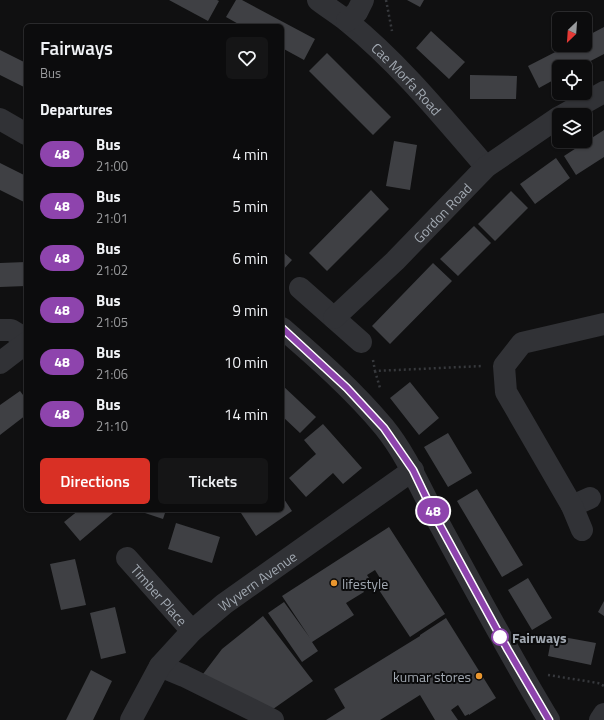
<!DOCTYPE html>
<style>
body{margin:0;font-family:"Titillium Web",sans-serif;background:#151516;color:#f1f3f6;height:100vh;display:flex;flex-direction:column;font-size:15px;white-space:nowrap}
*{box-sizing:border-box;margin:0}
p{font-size:13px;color:#9a9b9d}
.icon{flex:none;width:22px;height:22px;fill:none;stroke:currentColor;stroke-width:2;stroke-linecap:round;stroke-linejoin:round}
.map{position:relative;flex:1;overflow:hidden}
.panel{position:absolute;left:24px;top:24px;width:260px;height:488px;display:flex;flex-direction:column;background:#0c0c0d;border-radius:6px;box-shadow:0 1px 3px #0004,0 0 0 1px #2c2c2e}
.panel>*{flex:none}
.badge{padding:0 8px;border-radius:13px;font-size:14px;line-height:26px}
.needle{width:26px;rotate:205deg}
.buttons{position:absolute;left:552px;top:12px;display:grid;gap:8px}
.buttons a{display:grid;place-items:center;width:40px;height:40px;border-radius:6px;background:#0c0c0d;box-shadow:0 1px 3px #0004,0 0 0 1px #2c2c2e;font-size:20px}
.map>.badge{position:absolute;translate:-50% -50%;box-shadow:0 0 0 2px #fff}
h2{padding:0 16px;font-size:15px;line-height:36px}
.round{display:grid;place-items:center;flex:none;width:42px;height:42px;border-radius:6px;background:#151516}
.head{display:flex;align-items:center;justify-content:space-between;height:68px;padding:0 16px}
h1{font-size:19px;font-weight:600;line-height:30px}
.button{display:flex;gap:8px;margin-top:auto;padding:8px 16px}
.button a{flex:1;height:46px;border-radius:6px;background:#d93025;color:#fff;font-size:16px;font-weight:600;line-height:46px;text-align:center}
.button a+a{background:#151516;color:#f1f3f6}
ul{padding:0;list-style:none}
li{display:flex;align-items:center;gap:12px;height:52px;padding:0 16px}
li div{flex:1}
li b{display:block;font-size:15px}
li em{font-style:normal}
li .badge{min-width:44px;font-weight:700;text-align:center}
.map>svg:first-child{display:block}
.building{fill:#3f4044}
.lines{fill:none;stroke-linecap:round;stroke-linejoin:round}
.path{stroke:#37393d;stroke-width:2.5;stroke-dasharray:2 3;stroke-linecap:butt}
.minor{stroke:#313236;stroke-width:22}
.line-casing{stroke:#fff;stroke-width:9}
.line{stroke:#8e44ad;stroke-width:6}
.poi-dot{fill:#ea972f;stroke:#0b0b0c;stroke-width:1.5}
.stop-dot{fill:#fff;stroke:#8e44ad;stroke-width:2}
.labels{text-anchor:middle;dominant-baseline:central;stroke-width:4;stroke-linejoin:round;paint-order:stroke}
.street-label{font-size:14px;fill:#a1a8b1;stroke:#0b0b0c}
.poi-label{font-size:14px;fill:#a1a8b1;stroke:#0b0b0c;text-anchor:start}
.stop-label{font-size:14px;font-weight:bold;fill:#a1a8b1;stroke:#0b0b0c;text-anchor:start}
</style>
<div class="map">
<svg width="604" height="720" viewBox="0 0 604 720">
<rect width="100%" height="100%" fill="#101011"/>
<path class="building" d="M169 0H217L219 1 208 21Z
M236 0H242L315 39 304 60 282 48V26H242L226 17Z
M407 0H424L420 7Z
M604 27V54L579 67H559V77L539 88 528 66 569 45H585V37Z
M431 31 465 62 449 79 416 48Z
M0 50 26 63V88L0 75Z
M327 53 391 117 373 135 309 71Z
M470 75 517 76 516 99H470Z
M604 130V157L576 175 564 156Z
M394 141 417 145 410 190 386 186Z
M556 158 570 178 535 204 520 184Z
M0 163 26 176V203L0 190Z
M371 190 389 209 327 271 309 253Z
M511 191 528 208 495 241 478 224Z
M474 226 491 243 458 276 440 259Z
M282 251 292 260 282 271Z
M26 262V286L0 287V263Z
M433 263 452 281 390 344 372 326Z
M410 382 439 418 419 435 390 398Z
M282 385 316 417 300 433 282 416Z
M20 391 26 399V415L0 435V405Z
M323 424 362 468 343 484 333 473 306 497 289 478 316 454 304 440Z
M448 433 472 473 448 487 424 447Z
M477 489 523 565 502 577 457 501Z
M282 496 292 511 256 536 241 513 245 510H282Z
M79 510H111L113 513 80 541 64 522Z
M136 510H166L163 519Z
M176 523 220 537 212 563 168 549Z
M389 527 445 614 410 637 379 590 385 586 375 570 367 575 371 581 361 587 364 592 346 603 354 615 312 642 318 651 302 662 268 613 284 602 310 638 282 596Z
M75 559 86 605 61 610 50 564Z
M528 578 552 618 532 630 508 590Z
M604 601V616L598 612Z
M115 607 126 653 101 659 90 613Z
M263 616 313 681 266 714 203 674 222 649Z
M446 618 496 698 469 715V714L465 716 458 705 451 710 458 720H435L420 695 380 720H326L345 708 334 689 420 636V635Z
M552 635 596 643 591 665 548 656Z
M91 670 112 681 93 720H66Z"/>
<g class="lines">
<path class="path" d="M386 0 392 31
M373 360 375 371 483 366
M375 371 380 388 379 389
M548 675 598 683 604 686"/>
<g class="minor">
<path id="s1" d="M318 0C327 7 338 14 347 21 400 64 442 116 486 167"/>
<path d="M347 21 357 12 363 0"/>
<path d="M563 115 604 92"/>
<path d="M0 119 26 134"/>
<path d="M300 288 361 342"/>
<path id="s2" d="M334 318 395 261 486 167 559 117"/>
<path d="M282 328C318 359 354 391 384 427 409 458 422 493 441 527 476 592 511 657 549 720"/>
<path d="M0 330H11L26 339"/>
<path d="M0 363 26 343"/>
<path d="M572 506 590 498"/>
<path d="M582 530 572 506 506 392 504 366 522 343 604 324"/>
<path id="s3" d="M127 558 192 631"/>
<path d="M160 666 184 676 273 720"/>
<path id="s4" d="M131 720 160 666 192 631 224 604 413 470"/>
<path d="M600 720 604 714"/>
</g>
</g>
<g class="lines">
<defs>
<path id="line" d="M282 328 347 388 384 428 413 470 437 520 508 650 549 720"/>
</defs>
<use href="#line" class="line-casing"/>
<use href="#line" class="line"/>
</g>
<g class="poi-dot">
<circle cx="334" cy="583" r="4"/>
<circle cx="479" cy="676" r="4"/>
</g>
<circle class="stop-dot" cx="500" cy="637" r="8"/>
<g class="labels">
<g class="street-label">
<text stroke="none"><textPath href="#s1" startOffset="119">Cae Morfa Road</textPath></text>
<text stroke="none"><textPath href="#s2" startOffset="151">Gordon Road</textPath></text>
<text stroke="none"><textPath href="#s4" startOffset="191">Wyvern Avenue</textPath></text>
<text stroke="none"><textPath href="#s3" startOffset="49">Timber Place</textPath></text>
</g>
<g class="poi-label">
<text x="342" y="583">lifestyle</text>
<text x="471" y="676" text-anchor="end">kumar stores</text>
</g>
<g class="stop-label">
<text x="512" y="637">Fairways</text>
</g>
</g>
</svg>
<div class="buttons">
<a><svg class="needle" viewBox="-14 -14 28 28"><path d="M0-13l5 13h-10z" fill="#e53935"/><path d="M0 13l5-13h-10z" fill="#9a9b9d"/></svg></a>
<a><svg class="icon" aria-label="locate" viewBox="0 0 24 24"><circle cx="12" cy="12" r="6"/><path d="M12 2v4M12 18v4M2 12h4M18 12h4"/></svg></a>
<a><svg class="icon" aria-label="layers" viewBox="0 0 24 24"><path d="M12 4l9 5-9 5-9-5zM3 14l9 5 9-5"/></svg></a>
</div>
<b class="badge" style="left:433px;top:511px;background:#8e44ad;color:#fff">48</b>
<section class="panel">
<div class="head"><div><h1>Fairways</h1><p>Bus</p></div><a class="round"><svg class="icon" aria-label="heart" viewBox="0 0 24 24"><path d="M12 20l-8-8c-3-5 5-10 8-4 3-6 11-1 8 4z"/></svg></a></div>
<h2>Departures</h2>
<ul>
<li><span class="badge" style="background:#8e44ad;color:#fff">48</span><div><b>Bus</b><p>21:00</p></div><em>4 min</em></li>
<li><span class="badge" style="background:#8e44ad;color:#fff">48</span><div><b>Bus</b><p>21:01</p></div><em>5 min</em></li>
<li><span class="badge" style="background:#8e44ad;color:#fff">48</span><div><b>Bus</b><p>21:02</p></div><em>6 min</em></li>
<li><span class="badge" style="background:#8e44ad;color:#fff">48</span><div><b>Bus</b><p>21:05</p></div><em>9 min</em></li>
<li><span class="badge" style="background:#8e44ad;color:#fff">48</span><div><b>Bus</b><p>21:06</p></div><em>10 min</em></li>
<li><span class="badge" style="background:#8e44ad;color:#fff">48</span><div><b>Bus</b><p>21:10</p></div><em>14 min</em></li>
</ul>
<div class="button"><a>Directions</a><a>Tickets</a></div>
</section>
</div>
